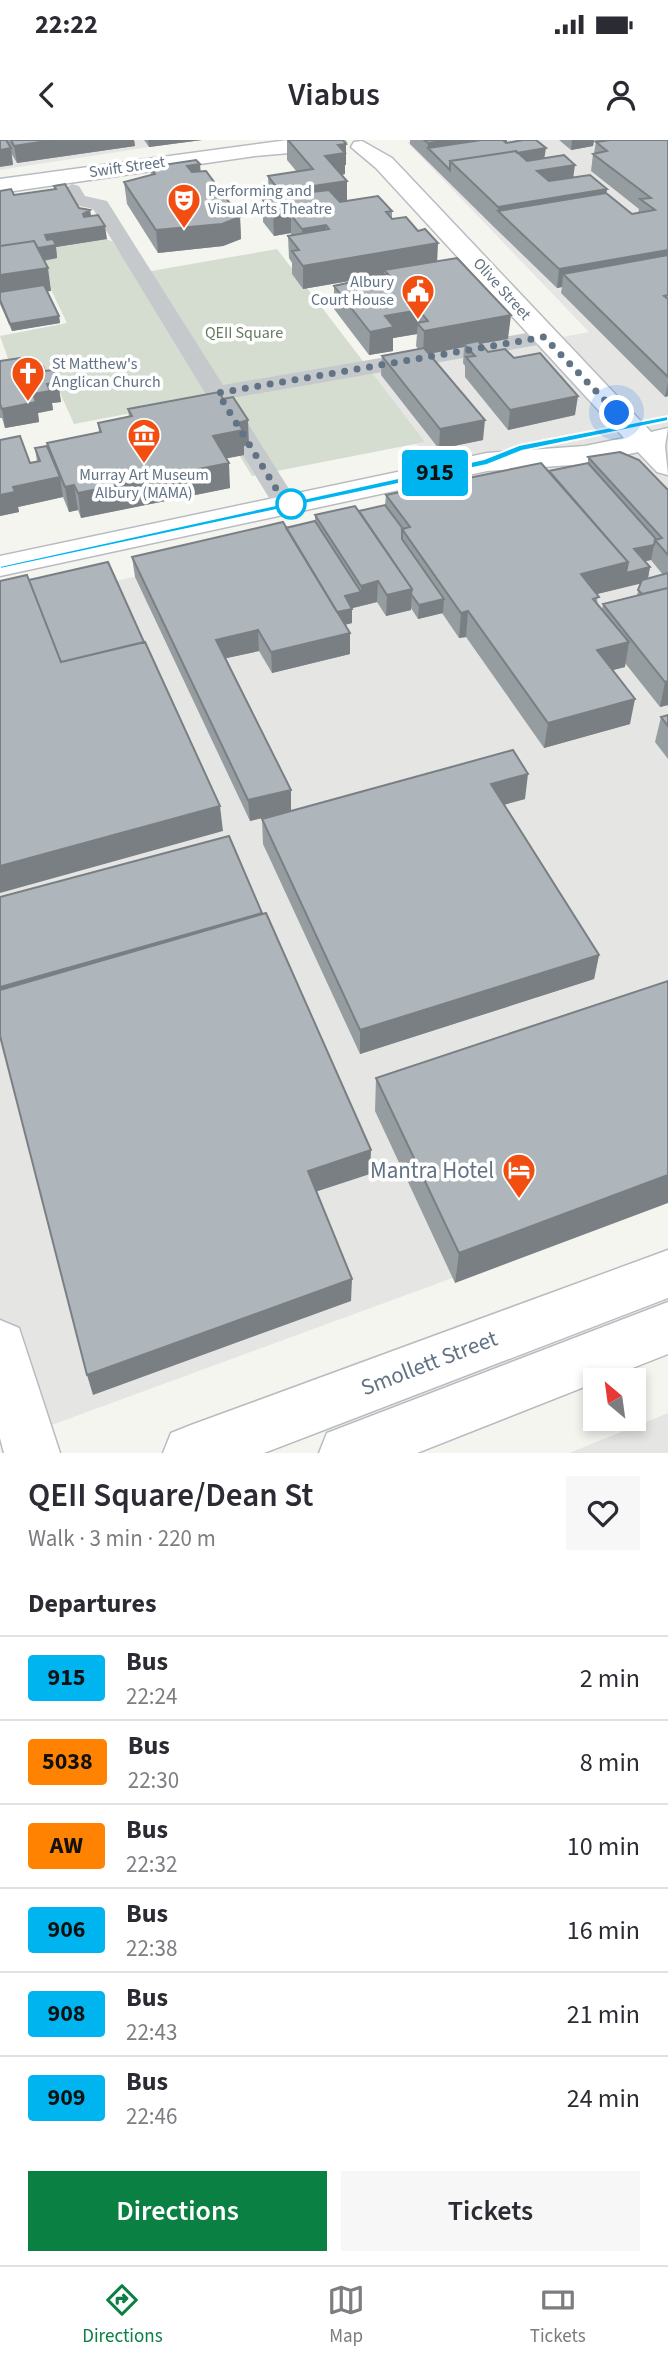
<!DOCTYPE html>
<meta charset="utf-8">
<style>
body{margin:0;font-family:"Source Sans 3",sans-serif;background:#f7f7f7;color:#2b2b33;height:100vh;display:flex;flex-direction:column;font-size:26px;white-space:nowrap}
*{box-sizing:border-box;margin:0}
p{font-size:23px;color:#7c7c81}
.icon{flex:none;width:38px;height:38px;fill:none;stroke:currentColor;stroke-width:2;stroke-linecap:round;stroke-linejoin:round}
.map{position:relative;height:1313px;overflow:hidden}
.drawer{display:flex;flex-direction:column;background:#fff;flex:1}
.drawer>*{flex:none}
.badge{padding:0 14px;border-radius:5px;font-size:24px;line-height:46px}
.needle{width:46px;rotate:331deg}
.tools{position:absolute;left:583px;top:1228px;display:grid;gap:14px}
.tools a{display:grid;place-items:center;width:63px;height:63px;border-radius:0px;background:#fff;box-shadow:0 4px 10px #0003;font-size:35px}
.you{position:absolute;width:35px;height:35px;margin:-18px;border:5px solid #fff;border-radius:50%;background:#1a73e8;box-shadow:0 0 0 10px #1a73e833}
.map>.badge{position:absolute;translate:-50% -50%;box-shadow:0 0 0 4px #fff}
h2{padding:0 28px;font-size:26px;line-height:63px}
.round{display:grid;place-items:center;flex:none;width:74px;height:74px;border-radius:0px;background:#f7f7f7}
.overview{display:flex;align-items:center;justify-content:space-between;height:119px;padding:0 28px}
h1{font-size:33px;font-weight:600;line-height:52px}
.cta{display:flex;gap:14px;margin-top:auto;padding:14px 28px}
.cta a{flex:1;height:80px;border-radius:0px;background:#0b8043;color:#fff;font-size:28px;font-weight:600;line-height:80px;text-align:center}
.cta a+a{background:#f7f7f7;color:#2b2b33}
ul{padding:0;list-style:none}
li{display:flex;align-items:center;gap:21px;height:84px;padding:0 28px;border-top:2px solid #e1e1e2}
li div{flex:1}
li b{display:block;font-size:26px}
li em{font-style:normal}
li .badge{min-width:77px;font-weight:700;text-align:center}
.status{display:flex;justify-content:space-between;align-items:center;height:49px;padding:0 35px;background:#fff;direction:ltr}
.status svg{height:19px;fill:currentColor}
header{display:flex;justify-content:space-between;align-items:center;height:91px;padding:0 28px;background:#fff;font-size:32px;font-weight:600}
.tab-bar{display:flex;justify-content:space-around;align-items:center;height:98px;border-top:2px solid #e1e1e2;background:#fff;font-size:19px;color:#7c7c81}
.tab-bar a{display:grid;justify-items:center;gap:4px}
.tab-bar .selected{color:#0b8043}
.map>svg:first-child{display:block}
.built{fill:#e5e6e4}
.green{fill:#d5ddd1}
.lines{fill:none;stroke-linecap:round;stroke-linejoin:round}
.secondary-casing{stroke:#b8bcc1;stroke-width:3}
.street{fill:#c6c9cc;fill-rule:evenodd}
.secondary{fill:#fff;fill-rule:evenodd}
.wall{fill:#969da1;fill-rule:evenodd}
.shaded-wall{fill:#7a7f83}
.building{fill:#aeb6bb;stroke:#7a7f83;stroke-width:2}
.line{fill:#00b5ef;stroke:#fff;stroke-width:2}
.walk{stroke:#617384;stroke-width:7;stroke-dasharray:0 12.6}
.stop-dot{fill:#fff;stroke:#00b5ef;stroke-width:3.5}
.labels{text-anchor:middle;dominant-baseline:central;stroke-width:7;stroke-linejoin:round;paint-order:stroke}
.far-street-label{font-size:16px;fill:#617384;stroke:#fff}
.far-poi-label{font-size:16px;fill:#617384;stroke:#fff;text-anchor:start}
.far-park-label{font-size:16px;fill:#657b60;stroke:#fff}
.near-poi-label{font-size:23px;fill:#617384;stroke:#fff;text-anchor:end}
.near-street-label{font-size:23px;fill:#617384;stroke:#fff}
</style>
<div class="status"><b>22:22</b><svg viewBox="0 0 49 12"><path d="M0 12V9h3v3zM5 12V6h3v6zM10 12V3h3v9zM15 12V0h3v12zM26 1h20v11H26zM47 4h2v5h-2z"/></svg></div>
<header><svg class="icon" aria-label="back" viewBox="0 0 24 24"><path d="M15 5l-7 7 7 7"/></svg>Viabus<svg class="icon" aria-label="person" viewBox="0 0 24 24"><circle cx="12" cy="8" r="4"/><path d="M4 21q1-7 8-7t8 7"/></svg></header>
<div class="map">
<svg width="668" height="1313" viewBox="0 0 668 1313">
<rect width="100%" height="100%" fill="#f5f5f0"/>
<path class="built" d="M0 0H195L0 30Z
M417 0H668V1059L0 1304V467L459 364 366 233 589 192 407 2Z
M668 1273V1313H569Z"/>
<path class="green" d="M107 99 113 102 134 134 277 109 425 302 252 336 205 259 74 284 52 235 16 241 0 196 67 183 38 123 47 108Z"/>
<g class="lines">
<defs>
<path id="secondary" d="M288 0H344L346 3 335 9 255 16 0 53V39Z
M362 1 392 18 651 292 668 288 665 306 668 335 657 332 638 312 585 324 487 331 0 436V416L487 313 585 306 624 298 376 28 351 7 354 2Z
M668 1110V1158L264 1313H163L171 1293 191 1285Z
M668 1162V1214L417 1313H319L327 1293Z
M0 1180 19 1188 60 1313H4L0 1298Z"/>
</defs>
<use href="#secondary" class="secondary-casing"/>
<path class="street" d="M72 44 79 46 85 56 107 61 223 245 544 190 555 197 544 204 232 258 299 365 295 371H277L93 69 71 64 62 50Z"/>
<use href="#secondary" class="secondary"/>
</g>
<path class="wall" d="M0 0H134L135 6 17 23 11 13 13 25Z
M144 0H202L149 7Z
M287 0H343L346 4V25H345V34L342 35 347 41V60L392 71V78L437 121 508 199 480 204 488 212 514 218 575 275 508 290 465 237V226L463 223 464 207 429 214 483 300 439 309 381 235 382 216 418 209 416 206 417 194 393 198V211L369 215 334 169V146L384 135 303 149 292 134V123L289 118 288 96 291 95V93L274 96 263 82V60L269 59 268 36 297 32 287 20Z
M410 0H507V3L544 19 574 37 607 49 606 53 632 74 638 73 639 69 591 31 593 14 594 13 596 2H597L594 0H668V256L665 257 561 153 562 147 557 148 496 89 410 4Z
M559 0H594L593 6 571 10Z
M150 27 201 32 240 77 241 99 223 106 158 113 127 64 124 42 151 35Z
M54 46 79 68 90 70 91 76 107 99 56 107 57 118 44 121 51 151H47L59 176 60 183 12 191 0 164V51L14 55 54 49Z
M0 221 25 229 45 231 58 242 61 262 52 263 53 270 38 273 39 282 5 288 2 278H0Z
M128 269 249 305 244 306V315L226 318 230 348 81 378 78 370 69 372 63 357 18 367 19 372 0 376V300L30 323 37 322 35 308 99 292 98 283 129 277Z
M588 317 668 350V565L660 567 625 523V527L613 530 630 584 544 608 466 497 459 498 442 473 418 479 411 468V470L386 476 377 462 352 468V483L345 485 350 514 272 533 259 511 226 518 291 650V670L525 659 504 665 599 815 594 839 360 914 263 704 262 679 282 673 250 681 135 437 132 417 315 381V375L359 371 385 365 386 355 549 331 588 323ZM651 420 663 435 648 439 650 427 645 421ZM641 443 637 455 603 464 602 470 598 465 596 454Z
M668 575V619L655 602 661 577Z
M668 841 455 1143 375 971 376 938Z"/>
<path class="shaded-wall" d="M53 0H134L135 6 17 23 14 6Z
M148 0H202L149 7Z
M449 0H507L506 8H428L427 21 428 3Z
M572 0H594L593 6 571 10Z
M346 4V25H345V34L325 37V16L338 5Z
M11 8 13 25 0 27V10Z
M546 8 544 20 510 26 504 15Z
M200 24 202 46 187 26Z
M575 25 572 46 535 52 537 31Z
M347 41V63L312 68V87L326 85V107L302 111V89L291 75V93L274 96 273 74 300 48Z
M607 49 604 70 498 71V67Z
M90 70 92 83 85 87 83 74Z
M240 77 241 99 223 106 158 113 156 90Z
M105 86 107 99 56 107 57 118 0 128 45 95Z
M438 103 437 126 384 130V135L303 149V126Z
M668 110V127L563 134 562 147 557 148 559 129Z
M48 128 51 151 0 158V135Z
M419 170 417 194 393 198V211L369 215 370 192 385 176Z
M511 175 508 199 467 206 464 204V207L423 215 424 191Z
M59 176 60 183 12 191 10 184Z
M58 242 61 262 52 263 53 270 38 273 39 282 5 288 2 269 33 254 47 244Z
M668 242V256L665 257Z
M578 256 575 275 508 290 510 270Z
M248 280 249 305 244 306V315L214 321 213 296 238 283Z
M485 280 483 300 439 309 440 289Z
M229 323 230 348 81 378 78 353Z
M60 337 63 357 18 367 19 372 0 376V355L13 347Z
M74 345 78 370 69 372 65 347Z
M654 405 651 420 632 424 634 409Z
M628 422 650 427 647 442 577 459 581 434Z
M378 441 377 462 345 470V456L361 452V446Z
M412 449 411 470 386 476 387 455Z
M444 459 443 473 418 479 419 465Z
M352 469V483L335 487V473Z
M468 471 466 497 459 498 461 473Z
M258 490 259 511 218 520 216 500Z
M350 493V514L272 533 271 512Z
M629 502 625 527 593 535 597 510Z
M668 541V565L660 567 665 542Z
M635 559 630 584 544 608 548 583Z
M528 634 525 659 488 669 491 644Z
M291 650V671L250 681 248 660Z
M220 666 223 691 0 753V726Z
M262 773 263 798 0 874V847Z
M599 815 594 839 360 914V890Z
M371 1010 370 1034 309 1054 308 1031Z
M668 1035V1063L455 1143 459 1113Z
M352 1139 351 1161 93 1255 87 1235Z"/>
<path class="building" d="M0 0H6L11 8 0 10Z
M11 0H53L14 6Z
M288 0H343L346 4 338 5 345 13 325 16 347 41 300 48 304 53 329 50 340 62 378 56 392 71 386 72 392 79 406 77 418 91 425 89 438 103 303 126 292 111 299 110 288 96 329 89 326 85 302 89 291 75 316 73 312 68 273 74 263 60 284 57 268 36 313 29Z
M424 0H449L428 3Z
M481 0H503L506 3 523 0H536L546 8 517 13 516 11 450 21V30L428 8Z
M610 0H668V110L559 129 498 71 606 53 632 74 655 70 640 59 651 58 593 14 607 11 596 2Z
M516 11 527 21 564 15 575 25 537 31 549 41 590 35 607 49 498 67 450 21Z
M196 20 200 24 187 26 192 32 206 31 240 77 222 84 156 90 124 42 155 34 150 27Z
M65 44 79 68 90 70 83 74 84 77 98 75 105 86 45 95 47 100 53 99 56 105 38 108 34 101 0 106V51L11 49 14 55 56 49 54 46Z
M34 101 48 128 0 135V106Z
M668 115V155L664 156 668 159V237L563 134Z
M457 118 511 175 424 191 417 183 428 181 419 170 385 176 394 187 370 192 334 146 388 134 384 130Z
M44 145 59 176 10 184 0 160V152Z
M478 201 488 212 505 209 514 218 540 213 578 256 510 270 466 217 475 216 464 204Z
M424 208 485 280 440 289 382 216Z
M20 218 25 229 43 226 45 231 53 230 58 242 47 244 50 251 33 254 36 262 2 269 0 264V221Z
M219 252 223 259 233 257 248 280 238 283 243 290 213 296 229 323 78 353 74 345 65 347 47 303 101 292 98 283 132 276 128 269Z
M20 296 30 323 40 321 35 308 47 306 60 337 13 347 15 352 0 355V300Z
M620 312 639 320 668 350V415L655 400 662 398 588 317Z
M541 323 628 422 581 434 599 457 593 459 629 502 597 510 635 559 548 583 468 471 461 473 402 389 410 387 386 355Z
M588 323 656 399 655 400 654 405 634 409 650 427 626 433 628 422 549 331Z
M385 365 403 389H402V399L444 459 419 465 411 454 412 449 359 371Z
M355 366 412 449 387 455 378 441 361 446 315 375Z
M315 381 361 452 345 456 352 469 337 472 286 388Z
M283 382 350 493 271 512 258 490 216 500 291 650 248 660 132 417Z
M108 422 144 502 61 522 29 440Z
M668 433V448L642 454 638 450 642 440Z
M27 435 61 522 145 502 220 666 0 726V441Z
M668 448V541L665 542 603 464Z
M668 575V586L661 577Z
M513 610 528 634 491 644 599 815 360 890 262 679Z
M229 696 262 773 0 847V757Z
M266 773 371 1010 308 1031 352 1139 87 1235 0 896V850Z
M668 841V1035L459 1113 376 938Z"/>
<path class="line" d="M668 276V281L522 311 487 325 0 429V426L484 319 519 305Z"/>
<g class="lines">
<path class="walk" d="M291 364 286 365 218 253 544 197 617 273"/>
</g>
<defs>
<symbol id="theatre-pin" viewBox="-11 -11 22 30"><path d="M0 17L-7.5 6A9.5 9.5 0 1 1 7.5 6Z" fill="#f34e12" stroke="#fff"/><path d="M-5-5.5Q0-4 5-5.5V0Q5 5 0 6Q-5 5-5 0ZM-3.3-2.5H-1v1.5H-3.3ZM1-2.5H3.3v1.5H1ZM-2.8 1Q0 5.5 2.8 1Z" fill="#fff"/></symbol>
<symbol id="civic-pin" viewBox="-11 -11 22 30"><path d="M0 17L-7.5 6A9.5 9.5 0 1 1 7.5 6Z" fill="#f34e12" stroke="#fff"/><path d="M-.6-6.5H3V-4.5H.6V-3L4-1V1h2V6H-6V1h2V-1L-.6-3ZM-1.2 2.5V6h2.4V2.5Z" fill="#fff"/></symbol>
<symbol id="church-pin" viewBox="-11 -11 22 30"><path d="M0 17L-7.5 6A9.5 9.5 0 1 1 7.5 6Z" fill="#f34e12" stroke="#fff"/><path d="M-1.2-6h2.4v3.5h3.3v2.4h-3.3V6h-2.4V-.1h-3.3v-2.4h3.3Z" fill="#fff"/></symbol>
<symbol id="museum-pin" viewBox="-11 -11 22 30"><path d="M0 17L-7.5 6A9.5 9.5 0 1 1 7.5 6Z" fill="#f34e12" stroke="#fff"/><path d="M0-6L6-3V-2H-6V-3ZM-5-1h2V3h-2ZM-1-1h2V3h-2ZM3-1h2V3H3ZM-6 4H6V6H-6Z" fill="#fff"/></symbol>
<symbol id="hotel-pin" viewBox="-11 -11 22 30"><path d="M0 17L-7.5 6A9.5 9.5 0 1 1 7.5 6Z" fill="#f34e12" stroke="#fff"/><path d="M-6-4.5h1.5V1H6V5H4.5V3h-9V5H-6ZM-4 0a1.8 1.8 0 1 1 3.6 0ZM.5 0V-2.5h3Q6-2.5 6 0Z" fill="#fff"/></symbol>
</defs>
<g fill-rule="evenodd">
<use href="#theatre-pin" x="165" y="41" width="38" height="52"/>
<use href="#civic-pin" x="399" y="132" width="38" height="52"/>
<use href="#church-pin" x="9" y="214" width="38" height="52"/>
<use href="#museum-pin" x="125" y="276" width="38" height="52"/>
<use href="#hotel-pin" x="500" y="1011" width="38" height="52"/>
</g>
<circle class="stop-dot" cx="291" cy="364" r="14"/>
<g class="labels">
<g class="far-street-label">
<text transform="translate(127 27) rotate(-8)">Swift Street</text>
<text transform="translate(502 149) rotate(48)">Olive Street</text>
</g>
<g class="far-poi-label">
<text x="208" y="51">Performing and<tspan x="208" dy="18">Visual Arts Theatre</tspan></text>
<text x="394" y="142" text-anchor="end">Albury<tspan x="394" dy="18">Court House</tspan></text>
<text x="52" y="224">St Matthew's<tspan x="52" dy="18">Anglican Church</tspan></text>
<text x="144" y="335" text-anchor="middle">Murray Art Museum<tspan x="144" dy="18">Albury (MAMA)</tspan></text>
</g>
<g class="far-park-label">
<text x="244" y="193">QEII Square</text>
</g>
<g class="near-poi-label">
<text x="494" y="1030">Mantra Hotel</text>
</g>
<g class="near-street-label">
<text transform="translate(429 1223) rotate(-21)">Smollett Street</text>
</g>
</g>
</svg>
<div class="tools">
<a><svg class="needle" viewBox="-14 -14 28 28"><path d="M0-13l5 13h-10z" fill="#e53935"/><path d="M0 13l5-13h-10z" fill="#7c7c81"/></svg></a>
</div>
<div class="you" style="left:617px;top:273px"></div>
<b class="badge" style="left:435px;top:333px;background:#00b5ef;color:#111">915</b>
</div>
<section class="drawer">
<div class="overview"><div><h1>QEII Square/Dean St</h1><p>Walk · 3 min · 220 m</p></div><a class="round"><svg class="icon" aria-label="heart" viewBox="0 0 24 24"><path d="M12 20l-8-8c-3-5 5-10 8-4 3-6 11-1 8 4z"/></svg></a></div>
<h2>Departures</h2>
<ul>
<li><span class="badge" style="background:#00b5ef;color:#111">915</span><div><b>Bus</b><p>22:24</p></div><em>2 min</em></li>
<li><span class="badge" style="background:#ff8200;color:#111">5038</span><div><b>Bus</b><p>22:30</p></div><em>8 min</em></li>
<li><span class="badge" style="background:#ff8200;color:#111">AW</span><div><b>Bus</b><p>22:32</p></div><em>10 min</em></li>
<li><span class="badge" style="background:#00b5ef;color:#111">906</span><div><b>Bus</b><p>22:38</p></div><em>16 min</em></li>
<li><span class="badge" style="background:#00b5ef;color:#111">908</span><div><b>Bus</b><p>22:43</p></div><em>21 min</em></li>
<li><span class="badge" style="background:#00b5ef;color:#111">909</span><div><b>Bus</b><p>22:46</p></div><em>24 min</em></li>
</ul>
<div class="cta"><a>Directions</a><a>Tickets</a></div>
</section>
<nav class="tab-bar">
<a class="selected"><svg class="icon" aria-label="directions" viewBox="0 0 24 24"><path d="M12 3l9 9-9 9-9-9zM9 14v-3h6M13 9l2 2-2 2"/></svg>Directions</a>
<a><svg class="icon" aria-label="map" viewBox="0 0 24 24"><path d="M3 6l6-2 6 2 6-2v14l-6 2-6-2-6 2zM9 4v14M15 6v14"/></svg>Map</a>
<a><svg class="icon" aria-label="tickets" viewBox="0 0 24 24"><path d="M3 7h18v10H3zM15 7v10"/></svg>Tickets</a>
</nav>
